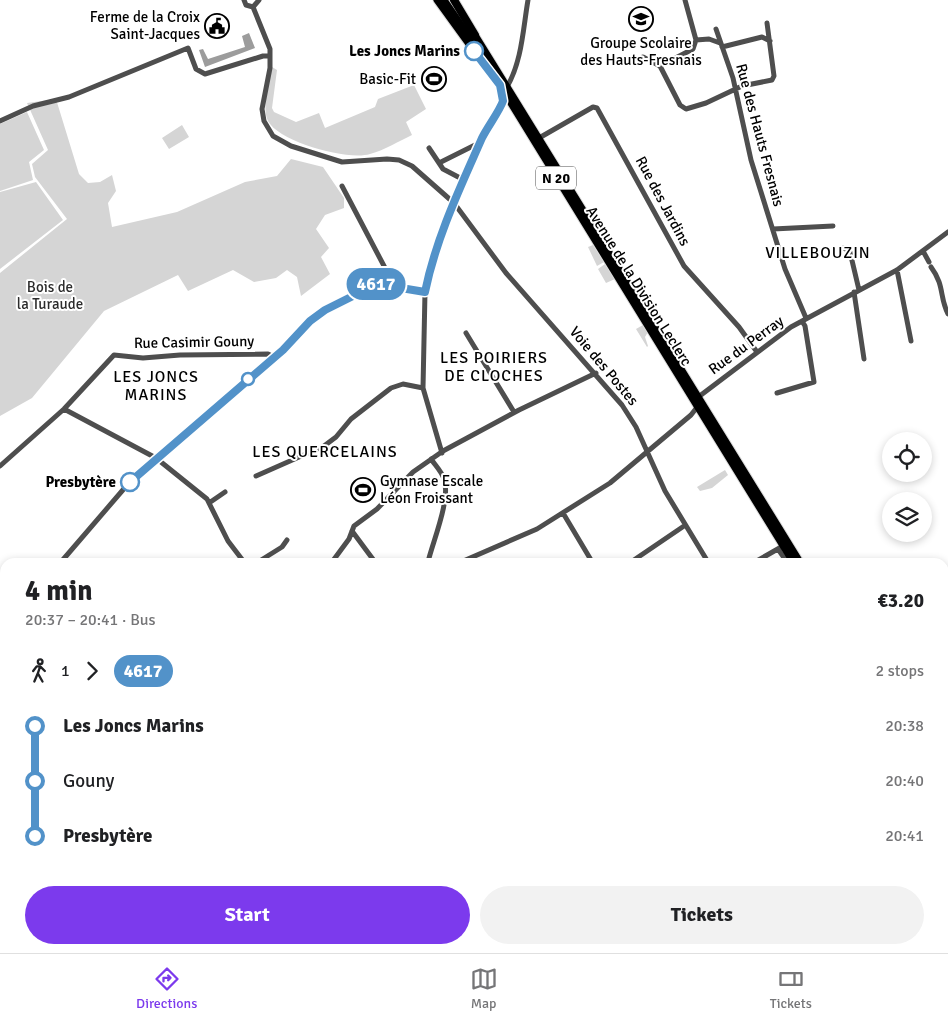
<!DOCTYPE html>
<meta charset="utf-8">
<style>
body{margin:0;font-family:Signika,sans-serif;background:#f2f2f2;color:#202124;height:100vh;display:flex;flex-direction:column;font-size:19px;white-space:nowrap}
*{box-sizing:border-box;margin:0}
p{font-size:16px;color:#757577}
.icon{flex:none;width:28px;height:28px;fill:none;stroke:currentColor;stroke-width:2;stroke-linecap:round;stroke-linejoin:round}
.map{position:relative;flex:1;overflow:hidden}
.side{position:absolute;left:0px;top:558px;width:949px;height:396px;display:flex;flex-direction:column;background:#fff;border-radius:15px 15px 0 0;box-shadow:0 2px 8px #0003}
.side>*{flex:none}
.badge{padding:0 10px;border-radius:16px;font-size:18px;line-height:32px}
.tools{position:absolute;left:882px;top:432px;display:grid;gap:10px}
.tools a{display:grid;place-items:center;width:50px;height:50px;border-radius:50%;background:#fff;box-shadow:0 2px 8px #0003;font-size:25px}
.map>.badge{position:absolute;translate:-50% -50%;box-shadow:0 0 0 2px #fff}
.legs{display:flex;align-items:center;gap:8px;height:55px;padding:0 25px;font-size:16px}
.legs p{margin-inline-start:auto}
.head{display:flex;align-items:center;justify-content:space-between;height:85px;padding:0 25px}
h1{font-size:28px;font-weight:700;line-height:38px}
.action{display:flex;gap:10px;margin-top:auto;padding:10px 25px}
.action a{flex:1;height:58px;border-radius:30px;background:#7c3aed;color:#fff;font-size:20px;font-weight:700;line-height:58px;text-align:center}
.action a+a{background:#f2f2f2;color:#202124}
ul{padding:0 25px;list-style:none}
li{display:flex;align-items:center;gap:18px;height:55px;font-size:19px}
li i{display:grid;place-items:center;width:8px;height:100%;margin:0 6px;background:currentColor}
li i::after{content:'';width:12px;height:12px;margin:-6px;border:4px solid;border-radius:50%;background:#fff}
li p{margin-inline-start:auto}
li:first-child i{background:linear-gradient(#0000 50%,currentColor 0)}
li:last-child i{background:linear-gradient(currentColor 50%,#0000 0)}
.menu{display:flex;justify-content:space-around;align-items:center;height:70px;border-top:1px solid #e0e0e0;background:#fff;font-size:14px;color:#757577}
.menu a{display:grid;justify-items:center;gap:2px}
.menu .current{color:#7c3aed}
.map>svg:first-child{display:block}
.green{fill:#d5d5d5}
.water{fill:#9c9c9c}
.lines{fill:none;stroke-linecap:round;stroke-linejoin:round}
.major-casing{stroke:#dbdbdb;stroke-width:9}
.highway-casing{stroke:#dbdbdb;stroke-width:10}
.minor{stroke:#4e4e4e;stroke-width:5}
.major{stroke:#000;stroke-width:7}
.highway{stroke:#000;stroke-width:8}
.line-1-casing{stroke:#fff;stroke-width:11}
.line-1{stroke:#5292c9;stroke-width:8}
.stop-1-dot{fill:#fff;stroke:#5292c9;stroke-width:2.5}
.labels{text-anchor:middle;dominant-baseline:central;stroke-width:4;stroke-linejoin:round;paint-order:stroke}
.shield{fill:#fff;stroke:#4c4c4c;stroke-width:1}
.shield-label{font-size:14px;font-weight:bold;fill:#000}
.poi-label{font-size:15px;fill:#000;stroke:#fff;text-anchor:end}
.stop-label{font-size:15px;font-weight:bold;fill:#000;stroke:#fff;text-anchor:end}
.street-label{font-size:15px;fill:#000;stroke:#fff}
.park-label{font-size:15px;fill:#2c2c2c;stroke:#fff}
.neighbourhood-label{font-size:16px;letter-spacing:1px;fill:#000;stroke:#fff}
</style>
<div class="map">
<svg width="948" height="953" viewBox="0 0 948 953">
<rect width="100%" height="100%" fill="#fff"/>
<path class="green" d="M272 67 277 70 272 108 274 112 296 122 319 113 325 128 375 107 378 99 414 85 426 109 406 122 412 135C399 141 385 150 370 154 348 161 279 142 268 121 261 106 270 82 272 67Z
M56 99 79 174 88 183 100 182 112 175 116 191 108 203 112 227 177 212 245 182 277 176 291 159 323 167 344 198V208L325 215 316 229 329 248 321 257 330 274 301 296 297 277 287 270 276 278 254 282 233 270 188 291 178 275 104 311 32 398 0 416V273L67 219 35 177 32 164 48 150 27 103Z
M27 112 44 150 29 162 33 180 0 191V124Z
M182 125 189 137 169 149 162 138Z
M36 182 63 220 0 269V192Z
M593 245 604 262 597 266 588 247Z
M605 264 615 279 606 283 598 269Z
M643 325 648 332 645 337 648 346 647 347 636 329Z
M725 470 728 475 712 488 700 491 697 487Z
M49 949H190L187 953H44Z
M289 949H313L315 953H282Z"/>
<path class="water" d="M249 33 255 48 205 67 199 50 203 49 208 59 245 47 242 36Z
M195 949H268L264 953H189Z"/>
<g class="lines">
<defs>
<path id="major" d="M437 0 474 51
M444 0 477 48 793 562
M475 35 800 562
M944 785 948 796
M944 808 948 815"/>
<path id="highway" d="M454 0 475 35"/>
</defs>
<use href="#major" class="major-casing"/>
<use href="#highway" class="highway-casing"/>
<path class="minor" d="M244 0 246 5 253 7
M253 7 270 49V68L262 109 264 121 273 136 291 146 342 162 387 159 399 160 412 166 454 203 506 273 622 405 636 427 665 491 708 562
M253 7 259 0
M716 29 733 78 751 160 785 269 806 318
M696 40 709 39 720 43
M722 47 762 37 770 41
M643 57 660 66
M660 66 680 105 686 109 706 103 742 86 772 80 774 76 767 23
M660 66 693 49 696 40 685 0
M507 87C522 61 523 29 528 0
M0 121 33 106 69 97 188 48 196 69 205 74 263 56H270
M539 138 593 107 597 108 684 266 739 327 757 352
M429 148 439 163
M464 180 443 169 439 163 481 142
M342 186 394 285
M773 229 833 226
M844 248 850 252 859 290
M923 251 929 262
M931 267C945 286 939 296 948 314
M897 270 911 341
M854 292 864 359
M466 333 514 412
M777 393 814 382 805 326 802 321
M697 398 791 327 897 270 948 232
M64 409 156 458 207 499 228 541 244 562
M442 453 423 388 425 292 434 256 446 221 491 120 502 105 500 87
M0 466 64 409 114 355 143 358 180 355 268 354 274 357
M256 476 324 446 336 437 351 419 391 388 403 384 423 388
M209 503 225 492
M563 513 591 560
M352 531 375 562
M778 549 787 562
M61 562 128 484 283 350 318 315 377 284 425 292
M258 562 282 547 287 540
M332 562 349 539 354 526 377 509 413 472 443 451 519 410 596 373
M428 562C433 541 451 499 444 479 442 472 435 465 431 459
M461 562 537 529 610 483 691 415 698 406
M631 562 684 526
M755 562 783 546
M0 636 5 630
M0 663 5 666
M0 836 5 844
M0 851 5 850
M944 888V890
M0 927 5 922
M944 936 948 934
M316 949 318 953
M395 949 397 953
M445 949 448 953
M518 949 520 953
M707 949 708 953
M845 949 850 953
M933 949 935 953
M359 953 366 949
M672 953 681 949"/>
<use href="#major" class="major"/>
<use href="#highway" class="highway"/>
</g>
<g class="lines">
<defs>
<path id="line-1" d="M130 482 283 350 310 321 325 310 377 284 425 292C436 238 460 188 482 138 488 126 499 112 503 101L500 85 474 51"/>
</defs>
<use href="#line-1" class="line-1-casing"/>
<use href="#line-1" class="line-1"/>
</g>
<defs>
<symbol id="school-ring" viewBox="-11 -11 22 22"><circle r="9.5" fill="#fff" stroke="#000" stroke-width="1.5"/><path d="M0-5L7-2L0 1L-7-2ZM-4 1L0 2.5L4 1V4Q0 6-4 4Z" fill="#000"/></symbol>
<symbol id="civic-ring" viewBox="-11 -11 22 22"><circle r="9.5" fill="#fff" stroke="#000" stroke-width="1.5"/><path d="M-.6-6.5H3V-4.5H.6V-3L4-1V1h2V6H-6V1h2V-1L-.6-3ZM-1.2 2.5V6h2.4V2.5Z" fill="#000"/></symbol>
<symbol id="stadium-ring" viewBox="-11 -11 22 22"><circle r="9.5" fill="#fff" stroke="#000" stroke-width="1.5"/><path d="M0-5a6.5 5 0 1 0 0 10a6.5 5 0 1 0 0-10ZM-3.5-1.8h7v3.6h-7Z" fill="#000"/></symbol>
</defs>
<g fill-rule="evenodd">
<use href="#school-ring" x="627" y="5" width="28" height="28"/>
<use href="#civic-ring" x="203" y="12" width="28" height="28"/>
<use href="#stadium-ring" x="420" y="65" width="28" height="28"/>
<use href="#stadium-ring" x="349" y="476" width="28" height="28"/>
</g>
<g class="stop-1-dot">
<circle cx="474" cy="51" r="9"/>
<circle cx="248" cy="379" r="6"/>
<circle cx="130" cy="482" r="9"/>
</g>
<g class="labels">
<rect class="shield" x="536" y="166.5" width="40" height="23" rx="4"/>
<g class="shield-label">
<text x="556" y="178">N 20</text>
</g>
<g class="poi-label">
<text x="200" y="17">Ferme de la Croix<tspan x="200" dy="17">Saint-Jacques</tspan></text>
<text x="641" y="43" text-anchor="middle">Groupe Scolaire<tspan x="641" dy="17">des Hauts-Fresnais</tspan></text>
<text x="416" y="79">Basic-Fit</text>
<text x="380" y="481" text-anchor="start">Gymnase Escale<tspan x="380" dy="17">Léon Froissant</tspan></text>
</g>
<g class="stop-label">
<text x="460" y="51">Les Joncs Marins</text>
<text x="116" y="482">Presbytère</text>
</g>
<g class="street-label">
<text transform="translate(760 135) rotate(75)">Rue des Hauts Fresnais</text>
<text transform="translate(663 201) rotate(62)">Rue des Jardins</text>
<text transform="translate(639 286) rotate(58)">Avenue de la Division Leclerc</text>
<text transform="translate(194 342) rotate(-1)">Rue Casimir Gouny</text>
<text transform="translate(746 345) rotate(-36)">Rue du Perray</text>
<text transform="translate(604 366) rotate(50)">Voie des Postes</text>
</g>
<g class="park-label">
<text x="50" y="287">Bois de<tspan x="50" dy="17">la Turaude</tspan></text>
</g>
<g class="neighbourhood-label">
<text x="818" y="253">VILLEBOUZIN</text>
<text x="494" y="358">LES POIRIERS<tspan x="494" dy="18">DE CLOCHES</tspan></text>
<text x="156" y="377">LES JONCS<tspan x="156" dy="18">MARINS</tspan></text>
<text x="325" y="452">LES QUERCELAINS</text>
</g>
</g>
</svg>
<div class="tools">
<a><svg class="icon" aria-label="locate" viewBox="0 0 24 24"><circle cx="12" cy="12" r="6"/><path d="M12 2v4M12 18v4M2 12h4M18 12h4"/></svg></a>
<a><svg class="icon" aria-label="layers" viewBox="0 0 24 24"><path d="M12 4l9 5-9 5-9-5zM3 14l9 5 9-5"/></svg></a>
</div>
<b class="badge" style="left:376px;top:284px;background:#5292c9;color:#fff">4617</b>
<section class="side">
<div class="head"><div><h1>4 min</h1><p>20:37 – 20:41 · Bus</p></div><b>€3.20</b></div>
<div class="legs"><svg class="icon" aria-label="walk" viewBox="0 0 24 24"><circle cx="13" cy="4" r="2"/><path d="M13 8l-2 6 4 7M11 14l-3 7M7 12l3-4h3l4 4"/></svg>1<svg class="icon" aria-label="forward" viewBox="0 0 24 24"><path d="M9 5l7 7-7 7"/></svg><b class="badge" style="background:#5292c9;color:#fff">4617</b><p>2 stops</p></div>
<ul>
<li><i style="color:#5292c9"></i><b>Les Joncs Marins</b><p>20:38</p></li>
<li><i style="color:#5292c9"></i><span>Gouny</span><p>20:40</p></li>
<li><i style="color:#5292c9"></i><b>Presbytère</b><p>20:41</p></li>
</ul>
<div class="action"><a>Start</a><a>Tickets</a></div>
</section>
</div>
<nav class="menu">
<a class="current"><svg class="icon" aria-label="directions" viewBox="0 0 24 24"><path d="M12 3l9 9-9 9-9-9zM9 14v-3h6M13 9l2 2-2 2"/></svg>Directions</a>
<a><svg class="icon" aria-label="map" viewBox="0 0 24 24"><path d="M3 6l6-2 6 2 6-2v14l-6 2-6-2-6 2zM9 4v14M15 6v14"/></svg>Map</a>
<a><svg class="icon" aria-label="tickets" viewBox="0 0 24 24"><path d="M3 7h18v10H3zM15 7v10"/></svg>Tickets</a>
</nav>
